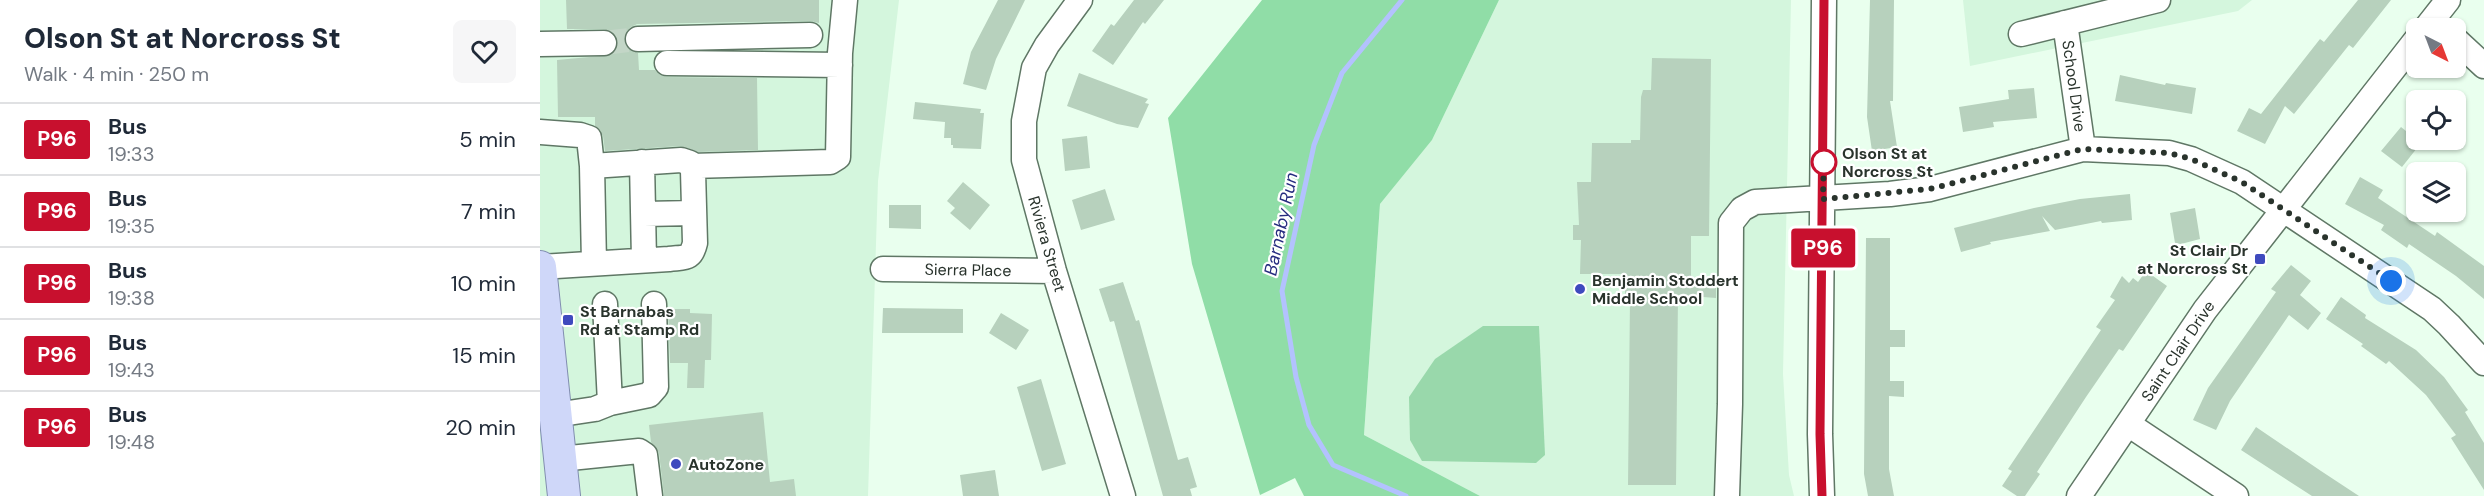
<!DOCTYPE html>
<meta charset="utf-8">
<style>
body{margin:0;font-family:"DM Sans",sans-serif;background:#f6f6f7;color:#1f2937;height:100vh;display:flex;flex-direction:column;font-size:22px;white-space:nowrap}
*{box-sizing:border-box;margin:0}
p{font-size:20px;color:#747a83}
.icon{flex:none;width:33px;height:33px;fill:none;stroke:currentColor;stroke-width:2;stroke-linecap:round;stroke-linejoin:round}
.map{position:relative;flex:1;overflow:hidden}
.side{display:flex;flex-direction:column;background:#fff;width:540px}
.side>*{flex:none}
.badge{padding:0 12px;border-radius:4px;font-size:21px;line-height:39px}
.needle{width:39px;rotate:138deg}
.fabs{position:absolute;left:1866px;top:18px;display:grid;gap:12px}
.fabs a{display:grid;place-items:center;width:60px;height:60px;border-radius:9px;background:#fff;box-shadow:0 2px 4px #0004;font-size:30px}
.you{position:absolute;width:30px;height:30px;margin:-15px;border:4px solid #fff;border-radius:50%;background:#1a73e8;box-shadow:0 0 0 9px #1a73e833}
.map>.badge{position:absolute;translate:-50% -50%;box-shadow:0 0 0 3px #fff}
.round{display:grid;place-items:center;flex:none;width:63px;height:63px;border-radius:9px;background:#f6f6f7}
.head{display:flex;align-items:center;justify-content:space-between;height:102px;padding:0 24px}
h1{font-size:28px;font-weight:800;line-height:45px}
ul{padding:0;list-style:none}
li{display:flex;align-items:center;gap:18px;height:72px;padding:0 24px;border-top:2px solid #e0e1e3}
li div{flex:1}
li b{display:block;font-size:22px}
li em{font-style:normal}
li .badge{min-width:66px;font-weight:700;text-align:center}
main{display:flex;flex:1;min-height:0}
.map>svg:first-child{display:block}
.built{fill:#d4f6dd}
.green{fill:#99d8ab}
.forest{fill:#90dda7}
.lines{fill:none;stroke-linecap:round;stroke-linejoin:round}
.stream{stroke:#b3c2fe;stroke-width:5}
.building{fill:#b7d1bd}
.minor-tunnel{stroke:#c3d6c7;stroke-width:24;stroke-dasharray:24 12;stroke-linecap:butt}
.minor-casing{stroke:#5f7765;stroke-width:27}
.major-casing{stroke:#808daf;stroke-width:34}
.minor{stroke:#fff;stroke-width:24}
.major{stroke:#cfd7f9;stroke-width:32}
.line-casing{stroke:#fff;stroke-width:14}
.line{stroke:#c8102e;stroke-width:9}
.walk{stroke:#29332c;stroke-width:6;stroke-dasharray:0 10.8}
.stop-dot{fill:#fff;stroke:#c8102e;stroke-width:3}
.poi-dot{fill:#3f4abe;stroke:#fff;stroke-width:2}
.labels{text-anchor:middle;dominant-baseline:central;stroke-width:4.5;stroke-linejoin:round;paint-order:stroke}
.street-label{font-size:16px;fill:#29332c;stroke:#fff}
.stop-label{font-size:16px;font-weight:bold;fill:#29332c;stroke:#fff;text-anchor:start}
.poi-label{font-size:16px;font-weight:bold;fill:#29332c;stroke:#fff;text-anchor:start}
.water-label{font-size:18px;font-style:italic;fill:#262c7f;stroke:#fff}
</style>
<main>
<section class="side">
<div class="head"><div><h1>Olson St at Norcross St</h1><p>Walk · 4 min · 250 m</p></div><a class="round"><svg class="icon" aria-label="heart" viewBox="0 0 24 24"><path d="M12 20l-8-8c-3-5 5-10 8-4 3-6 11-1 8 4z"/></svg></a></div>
<ul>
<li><span class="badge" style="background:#c8102e;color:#fff">P96</span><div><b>Bus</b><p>19:33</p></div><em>5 min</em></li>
<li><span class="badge" style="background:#c8102e;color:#fff">P96</span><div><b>Bus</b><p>19:35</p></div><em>7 min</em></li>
<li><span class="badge" style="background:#c8102e;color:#fff">P96</span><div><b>Bus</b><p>19:38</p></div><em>10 min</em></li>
<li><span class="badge" style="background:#c8102e;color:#fff">P96</span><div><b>Bus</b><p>19:43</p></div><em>15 min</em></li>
<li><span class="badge" style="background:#c8102e;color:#fff">P96</span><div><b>Bus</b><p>19:48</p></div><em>20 min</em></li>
</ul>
</section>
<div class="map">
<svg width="1944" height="496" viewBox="0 0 1944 496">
<rect width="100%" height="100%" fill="#e9ffee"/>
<path class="built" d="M0 0H359L338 181 328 496H0Z
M959 0H1251L1243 374 1249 475 1254 496H940L824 435 840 204 892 140Z
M1423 0H1712L1698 11 1430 66Z"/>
<path class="green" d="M943 326H999L1005 455 996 463 882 461 870 440 869 397 895 359Z"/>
<path class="forest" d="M722 0H959L892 140 840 204 824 435 940 496H764L755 478 720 495 652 264 628 118Z"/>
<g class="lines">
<path class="stream" d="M862 0 802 73 774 145 742 291 756 377 769 425 793 465 866 496"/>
</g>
<path class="building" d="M26 0H279V23L270 21 97 24 91 27 86 32 84 40 86 47 98 53 99 70H115L120 75 127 77 217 78 218 150 158 152 140 146 65 151 63 136 55 126V117H18L17 60 71 55 77 49 78 42 76 35 64 29H27Z
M458 0H485L456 59 446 90 423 84 431 52Z
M594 0H624L605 24 603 22 573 65 552 51 571 24 574 26Z
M1330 0H1354L1353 101H1350L1357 147 1332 151 1327 117Z
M1818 0H1851L1813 48 1809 45 1754 114 1745 106 1725 144 1697 131 1709 108 1721 114 1780 39 1784 42Z
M1112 58 1171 59 1169 236H1151V278L1176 279V298L1138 295 1136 485H1088L1090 299H1085V274H1040L1041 240H1033V225H1039L1037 182H1051L1052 143H1091V140H1100L1101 97 1103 90H1111Z
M539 73 608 99 605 103 609 104 598 128 577 124 527 106Z
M1580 75 1625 85 1626 83 1656 88 1652 114 1575 101Z
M1494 88 1497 118 1453 122 1454 127 1423 132 1419 107 1469 99 1468 90Z
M375 102 441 109 440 113H444L441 149 413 148V145H411V138H404L405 122 373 119Z
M1861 127 1881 143 1862 167 1841 151Z
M547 136 550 168 525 171 522 139Z
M1820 177 1843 190 1838 198 1895 236 1897 232 1944 266V299L1916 276 1869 244 1867 248 1841 230 1844 225 1805 204Z
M423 182 450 205 430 230 410 213 415 208 407 201Z
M565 189 575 220 541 230 532 200Z
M1590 194 1592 220 1562 223 1561 221 1515 230 1502 216 1510 231 1450 242 1451 244 1421 252 1414 228 1494 208 1540 199Z
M349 205H381V229L349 228Z
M1655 208 1660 239 1641 244 1635 243 1630 213Z
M1326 238H1350V330H1365V347H1350V381H1364V397L1349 396V469L1354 496H1328L1324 474Z
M1751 265 1771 281 1760 295 1781 313 1768 330 1749 315 1690 401 1676 430 1653 420 1668 388 1736 292 1731 289Z
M1606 271 1627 286 1583 351 1579 349 1546 397 1497 472 1500 474 1485 496H1477L1462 486 1472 471 1468 469 1561 330 1556 327 1575 300 1570 297 1582 276 1589 283 1593 278 1598 282Z
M583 282 596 321 599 320 638 460 648 457 657 487 650 489 652 496H623L574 321 570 322 559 289Z
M1801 297 1826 315 1825 318 1876 350 1904 377 1928 410 1925 412 1944 443V490L1911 438 1916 435 1886 395 1849 361 1846 364 1821 346 1823 344 1786 319Z
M343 308 423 309V333H342Z
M128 309H150V313L172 314 171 360H165L164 388H147L148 363H130Z
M461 313 489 330 476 350 449 333Z
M501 379 526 464 502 471 477 387Z
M223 412 230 482 254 479 256 496H124L119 453 111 442 109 425Z
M1716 427 1781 471 1819 496H1772L1701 450Z
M455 470 459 496H423L420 475Z"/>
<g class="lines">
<path class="minor-tunnel" d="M64 43 98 39"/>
<defs>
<path id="minor" d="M540 0 507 45 494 68 484 121V160L514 271 583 496
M1525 23 1543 149
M1886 28 1908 0
M1481 34 1618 0
M98 39 270 35
M1916 40 1944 66
M0 44 64 43
M127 63 300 65
M0 132 40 135 49 138 52 166
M102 162 104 260
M151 166 290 162 298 157 300 53 305 0
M104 214 154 213
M0 267 129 259C145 257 151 260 155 243L153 171 150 163 141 160 52 166 54 263
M343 269 514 271
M65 304 70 403
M15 415 55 409 70 403 109 395 116 387 114 304
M1588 424 1696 496
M20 459 99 451 105 455 110 496
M1187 496 1190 404 1191 223 1202 209 1215 202 1350 194 1390 189 1543 149 1629 153 1651 159 1702 182 1892 309 1909 325 1944 363
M1282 496 1280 434 1284 0
M1539 496 1665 310 1876 40"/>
<path id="major" d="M0 267 24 496"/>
</defs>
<use href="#minor" class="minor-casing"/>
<use href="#major" class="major-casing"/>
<use href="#minor" class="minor"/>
<use href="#major" class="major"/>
</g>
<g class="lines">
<defs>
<path id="line" d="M1282 496 1280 434 1284 0"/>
</defs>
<use href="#line" class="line-casing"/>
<use href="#line" class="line"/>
<path class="walk" d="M1284 162V154L1283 199 1390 189 1543 149 1629 153 1651 159 1702 182 1851 281"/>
</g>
<circle class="stop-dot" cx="1284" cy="162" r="12"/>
<g class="poi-dot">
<rect x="1714" y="253" width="12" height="12" rx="3"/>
<circle cx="1040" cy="289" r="6"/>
<rect x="22" y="314" width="12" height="12" rx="3"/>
<circle cx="136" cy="464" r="6"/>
</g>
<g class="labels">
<g class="street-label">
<text transform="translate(1534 86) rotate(82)">School Drive</text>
<text transform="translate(507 244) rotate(74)">Riviera Street</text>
<text transform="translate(428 270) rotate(1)">Sierra Place</text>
<text transform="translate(1638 351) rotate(-56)">Saint Clair Drive</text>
</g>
<g class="stop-label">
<text x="1302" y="153">Olson St at<tspan x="1302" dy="18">Norcross St</tspan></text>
</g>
<g class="poi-label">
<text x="1708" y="250" text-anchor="end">St Clair Dr<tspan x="1708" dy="18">at Norcross St</tspan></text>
<text x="1052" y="280">Benjamin Stoddert<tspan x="1052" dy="18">Middle School</tspan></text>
<text x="40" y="311">St Barnabas<tspan x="40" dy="18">Rd at Stamp Rd</tspan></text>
<text x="148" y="464">AutoZone</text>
</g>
<g class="water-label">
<text transform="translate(741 224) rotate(-78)">Barnaby Run</text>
</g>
</g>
</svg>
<div class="fabs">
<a><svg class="needle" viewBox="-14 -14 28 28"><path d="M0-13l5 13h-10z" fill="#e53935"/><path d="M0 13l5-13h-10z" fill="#747a83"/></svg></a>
<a><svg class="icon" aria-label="locate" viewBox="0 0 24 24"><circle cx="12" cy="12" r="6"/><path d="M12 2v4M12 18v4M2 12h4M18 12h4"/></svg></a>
<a><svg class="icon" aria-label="layers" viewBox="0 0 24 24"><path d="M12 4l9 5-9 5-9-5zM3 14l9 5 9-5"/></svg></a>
</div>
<div class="you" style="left:1851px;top:281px"></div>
<b class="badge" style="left:1283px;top:248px;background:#c8102e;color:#fff">P96</b>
</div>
</main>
